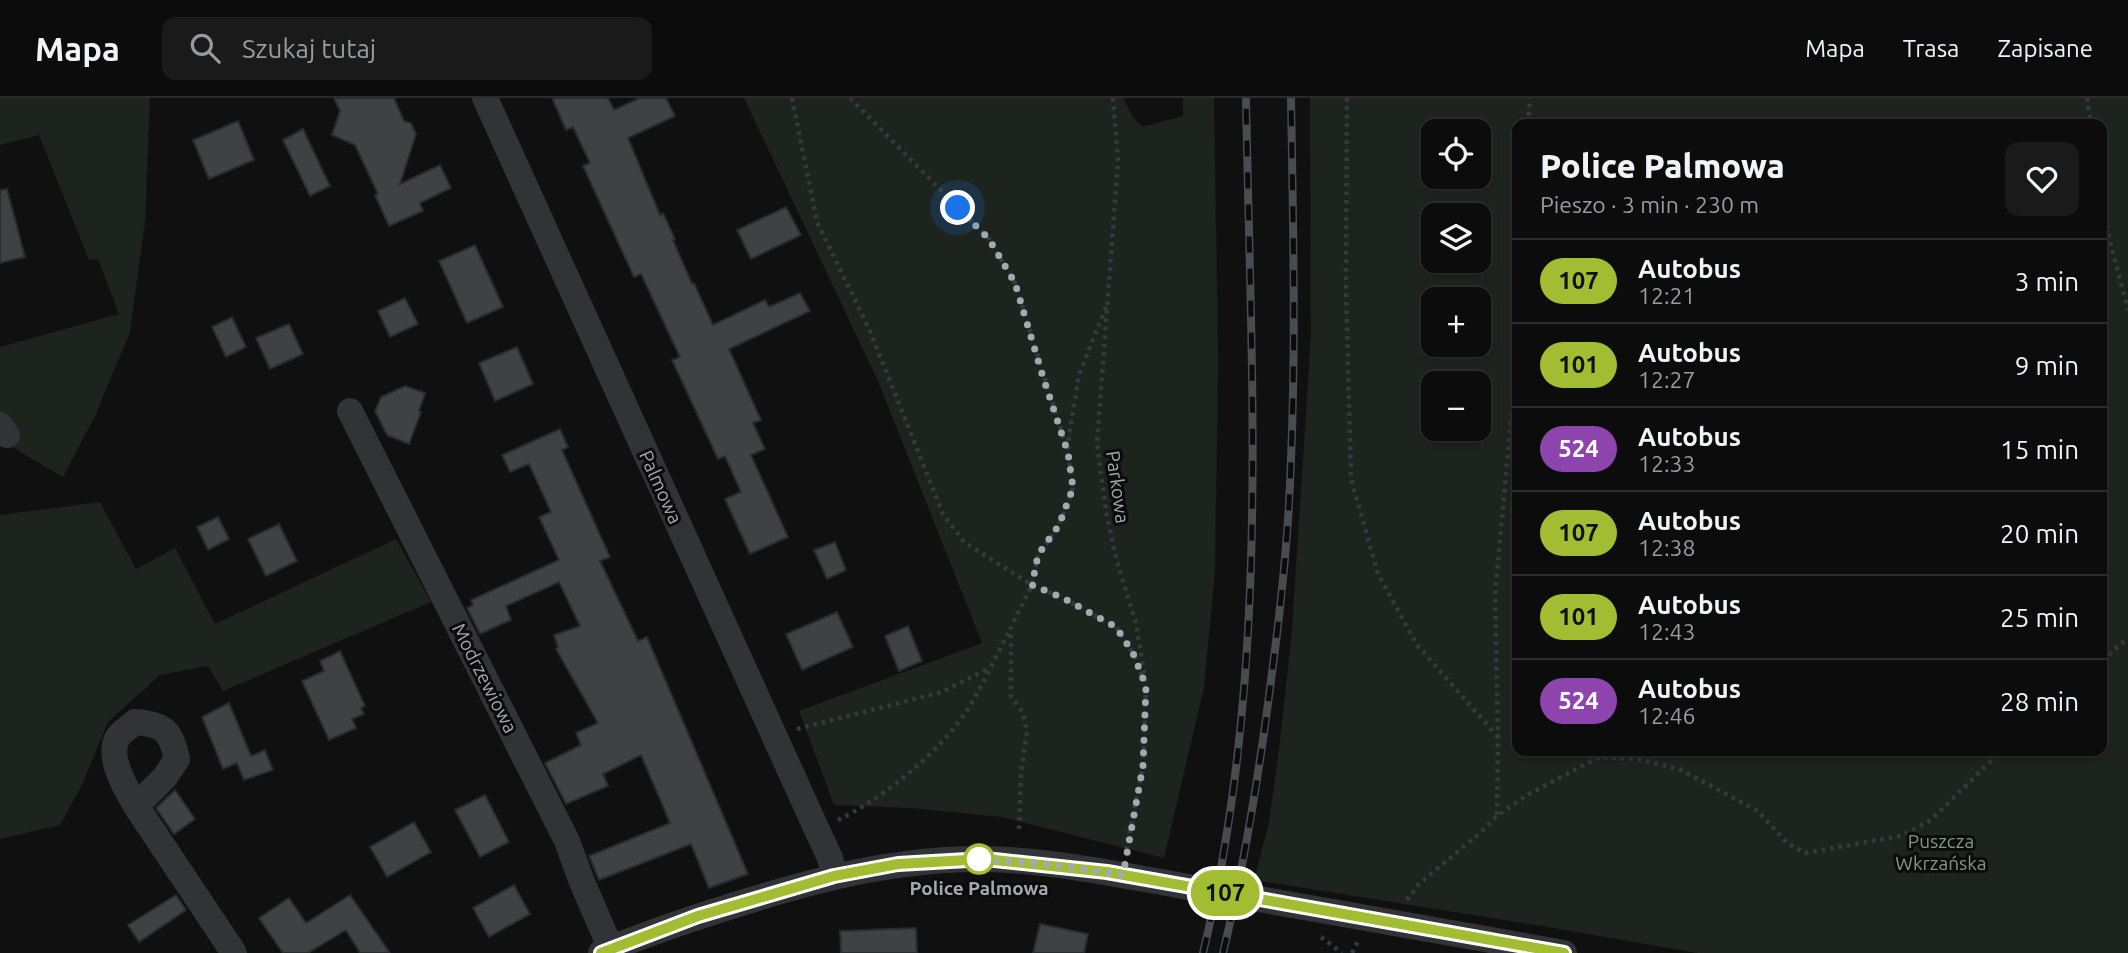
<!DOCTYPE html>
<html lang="pl">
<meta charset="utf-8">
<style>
body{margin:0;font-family:Ubuntu,sans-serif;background:#1a1a1b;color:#f1f3f6;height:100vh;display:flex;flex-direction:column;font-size:26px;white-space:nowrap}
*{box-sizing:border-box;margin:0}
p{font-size:23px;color:#9a9b9d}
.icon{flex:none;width:38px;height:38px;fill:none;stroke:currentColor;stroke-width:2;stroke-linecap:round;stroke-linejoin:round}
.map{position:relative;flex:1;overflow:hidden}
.side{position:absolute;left:1512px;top:21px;width:595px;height:637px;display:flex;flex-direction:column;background:#0c0c0d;border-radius:14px;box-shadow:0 4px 10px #0003,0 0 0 2px #2c2c2e}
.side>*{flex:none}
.badge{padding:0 14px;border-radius:23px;font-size:24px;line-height:46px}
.buttons{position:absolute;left:1421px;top:21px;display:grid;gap:14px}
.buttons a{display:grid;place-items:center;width:70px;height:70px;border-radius:14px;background:#0c0c0d;box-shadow:0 4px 10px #0003,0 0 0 2px #2c2c2e;font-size:35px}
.you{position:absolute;width:35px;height:35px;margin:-18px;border:5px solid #fff;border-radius:50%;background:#1a73e8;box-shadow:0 0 0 10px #1a73e833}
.map>.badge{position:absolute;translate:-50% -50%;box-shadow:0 0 0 4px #fff}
.round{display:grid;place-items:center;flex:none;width:74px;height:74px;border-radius:14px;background:#1a1a1b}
.summary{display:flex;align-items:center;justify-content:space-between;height:119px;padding:0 28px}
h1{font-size:33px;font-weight:800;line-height:52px}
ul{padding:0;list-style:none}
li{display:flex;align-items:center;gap:21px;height:84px;padding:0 28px;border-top:2px solid #2c2c2e}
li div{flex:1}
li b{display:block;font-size:26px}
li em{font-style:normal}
li .badge{min-width:77px;font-weight:700;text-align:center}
header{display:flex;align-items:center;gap:42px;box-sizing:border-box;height:98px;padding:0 35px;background:#0c0c0d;border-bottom:2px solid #2c2c2e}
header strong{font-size:33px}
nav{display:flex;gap:38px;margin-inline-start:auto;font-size:24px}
.search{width:490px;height:63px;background:#1a1a1b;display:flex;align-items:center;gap:18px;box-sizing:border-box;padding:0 24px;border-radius:14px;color:#9a9b9d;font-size:26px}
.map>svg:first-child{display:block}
.green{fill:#1d241d;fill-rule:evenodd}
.building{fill:#3f4144;stroke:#2a2b2d;stroke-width:2}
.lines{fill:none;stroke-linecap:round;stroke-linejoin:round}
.path{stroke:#373a3d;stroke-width:4.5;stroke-dasharray:3.5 5;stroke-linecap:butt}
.minor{stroke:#313336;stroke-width:26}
.rail-casing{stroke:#484b4f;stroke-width:8}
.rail{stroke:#0b0b0c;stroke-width:5;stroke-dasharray:16;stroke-linecap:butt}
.minor-bridge{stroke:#313336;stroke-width:26}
.line-casing{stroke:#fff;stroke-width:16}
.line{stroke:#a2bd31;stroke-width:10}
.walk{stroke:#a2aab1;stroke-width:7;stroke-dasharray:0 12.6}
.stop-dot{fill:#fff;stroke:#a2bd31;stroke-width:3.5}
.labels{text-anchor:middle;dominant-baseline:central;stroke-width:6;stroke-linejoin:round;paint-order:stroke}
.street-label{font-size:19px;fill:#a2aab1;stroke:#0b0b0c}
.park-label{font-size:19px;fill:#7e9c79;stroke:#0b0b0c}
.stop-label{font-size:19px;font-weight:bold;fill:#a2aab1;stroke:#0b0b0c}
</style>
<header>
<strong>Mapa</strong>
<div class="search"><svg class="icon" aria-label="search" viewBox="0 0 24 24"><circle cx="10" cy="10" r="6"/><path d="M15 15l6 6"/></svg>Szukaj tutaj</div>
<nav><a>Mapa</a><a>Trasa</a><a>Zapisane</a></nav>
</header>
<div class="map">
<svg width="2128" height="855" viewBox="0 0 2128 855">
<rect width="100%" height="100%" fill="#101011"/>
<path class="green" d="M0 0H150L145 124 130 234 95 318 63 379 0 342V249L119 216 98 161 89 162 39 37 0 47Z
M744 0H1123L1133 19 1142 29 1183 18V0H1214L1218 260 1215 474 1204 589 1164 760 1002 719 911 710 834 707 799 613 982 545 878 283Z
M1310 0H2128V855H1697L1548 829 1254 782 1269 724 1280 643 1292 532 1311 237ZM2102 26V653H1517V26ZM1479 33V79H1433V33ZM1479 117V163H1433V117ZM1433 201H1479V247H1433ZM1479 285V331H1433V285Z
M100 404 136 471 175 450 215 526 396 441 431 504 223 593 208 568 160 577 108 624 82 687 60 727 0 741V417Z"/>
<path class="building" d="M334 0H394L404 23 411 25 416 36 400 86 440 67 451 90 420 105 423 113 389 128 375 97 378 96 355 47 332 37 340 13Z
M552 0H608L614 12 640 0H666L675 18 628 40 660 117 663 115 675 141 673 142 692 186 694 185 713 227 765 202 769 209 800 195 810 213 729 251 761 322 753 325 765 351 751 357 788 439 750 456 725 401 741 394 725 358 718 361 672 262 680 259 641 176 634 179 583 68 590 65 573 29 566 32Z
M238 23 254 62 209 81 193 42Z
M303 31 330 88 310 98 283 42Z
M7 91 25 159 0 165V92Z
M786 109 801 137 751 161 737 132Z
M475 147 503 209 467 225 439 163Z
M405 200 418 226 390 239 378 213Z
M232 219 246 249 226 259 212 229Z
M289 226 303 256 270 271 256 240Z
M517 249 533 286 495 303 479 265Z
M405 288 425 295 419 313 421 314 409 346 387 337 375 313 381 299Z
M560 331 568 349 562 352 610 459 600 463 638 543 647 539 748 776 709 790 691 746 599 782 589 758 670 725 641 657 603 676 608 688 566 706 545 665 581 647 576 635 598 625 556 551 558 549 554 537 580 528 559 484 506 508 511 522 480 536 467 510 473 507 471 502 559 462 539 419 551 414 529 366 510 374 502 357Z
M218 419 229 441 208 452 197 429Z
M279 426 297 463 266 478 248 441Z
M835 444 846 472 827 481 814 452Z
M837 514 853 549 802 572 786 536Z
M908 528 922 563 899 573 885 538Z
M340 553 365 608 361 610 364 616 352 621 356 630 329 642 302 583 324 573 320 563Z
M229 605 251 658 265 652 273 672 244 682 237 665 223 671 202 619Z
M175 692 195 721 174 736 156 710Z
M485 697 509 744 480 759 455 712Z
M414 724 431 754 387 779 370 749Z
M514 787 530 816 489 839 473 810Z
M176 797 186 812 139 844 128 827Z
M350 797 390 855H360L346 832 308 855H283L259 820 289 800 306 825Z
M1040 826 1088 836 1084 855H1033Z
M916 830 917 855H841L840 833Z"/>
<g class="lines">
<path class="path" d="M792 0 817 124 870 233 943 416 964 444 1032 487 1063 500 1116 529 1133 555 1142 578
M850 0 989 141 1015 185 1067 351
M1113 0 1118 63 1097 345 1106 413 1117 464 1136 525 1146 588 1143 668 1126 752
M1347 0 1346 192 1351 381 1378 476 1417 547 1498 639
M2087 0 2091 26
M1528 26 1530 0
M2102 94 2109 140 2128 212
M2102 562 2128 540
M797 631 942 594 988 571
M1497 717 1498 639 1495 497 1512 311 1517 222
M838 722C885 699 939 655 968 611 984 585 997 556 1011 530
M1019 731 1021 674 1027 634 1023 615 1011 598V529L1032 487 1038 457 1059 427 1073 390 1068 355 1069 338 1079 277 1106 209
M1407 802 1419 786 1480 735 1497 718 1527 697 1599 659 1639 661 1681 672 1758 713 1787 745 1805 755 1901 738 1931 722 2001 653
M1321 839 1342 855
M1352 855 1358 843"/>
<path class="minor" d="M485 0 817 732 830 760 834 778
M350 313 567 743 582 784 611 851
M0 327 7 337
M136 708 165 679 177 661C171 633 164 626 135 624 130 629 122 633 118 639 106 658 126 691 136 708L234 855
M1259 801 1564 855
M601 855C644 836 690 821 735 807 817 781 898 760 984 761 1053 762 1126 778 1194 790"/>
<defs>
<path id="rail" d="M1203 855C1271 576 1251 285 1246 0
M1223 855C1246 760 1261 664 1273 567 1282 499 1289 430 1291 361 1296 241 1293 120 1291 0"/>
</defs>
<use href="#rail" class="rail-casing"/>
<use href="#rail" class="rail"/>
<path class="minor-bridge" d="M1194 790 1259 801"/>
</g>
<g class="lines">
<defs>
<path id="line" d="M601 855 698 818 834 778 898 766 985 761 1107 774 1564 855"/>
</defs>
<use href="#line" class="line-casing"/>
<use href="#line" class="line"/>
<path class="walk" d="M958 110 989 141 1015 185 1043 279 1068 355 1073 390 1059 427 1038 457 1032 487 1063 500 1116 529 1133 555 1146 588 1143 668 1123 777 1054 767 979 761"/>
</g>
<circle class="stop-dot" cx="979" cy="761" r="14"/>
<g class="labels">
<g class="street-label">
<text transform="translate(661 389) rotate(66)">Palmowa</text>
<text transform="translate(1118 389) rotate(82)">Parkowa</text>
<text transform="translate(485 580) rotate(63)">Modrzewiowa</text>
</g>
<g class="park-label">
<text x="1941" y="743">Puszcza<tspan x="1941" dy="22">Wkrzańska</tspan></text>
</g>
<g class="stop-label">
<text x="979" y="790">Police Palmowa</text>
</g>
</g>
</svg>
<div class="buttons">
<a><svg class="icon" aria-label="locate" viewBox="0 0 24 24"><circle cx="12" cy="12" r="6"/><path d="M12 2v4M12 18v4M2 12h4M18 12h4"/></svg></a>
<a><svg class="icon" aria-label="layers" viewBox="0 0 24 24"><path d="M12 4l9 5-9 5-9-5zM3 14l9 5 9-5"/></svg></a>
<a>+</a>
<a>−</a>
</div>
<div class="you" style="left:958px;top:110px"></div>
<b class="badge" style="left:1225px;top:795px;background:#a2bd31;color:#111">107</b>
<section class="side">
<div class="summary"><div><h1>Police Palmowa</h1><p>Pieszo · 3 min · 230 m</p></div><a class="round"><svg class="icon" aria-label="heart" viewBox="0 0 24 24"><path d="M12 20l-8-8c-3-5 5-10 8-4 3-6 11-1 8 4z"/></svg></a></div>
<ul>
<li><span class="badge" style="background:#a2bd31;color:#111">107</span><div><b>Autobus</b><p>12:21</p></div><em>3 min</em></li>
<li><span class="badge" style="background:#a2bd31;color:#111">101</span><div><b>Autobus</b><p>12:27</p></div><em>9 min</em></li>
<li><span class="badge" style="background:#8e44ad;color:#fff">524</span><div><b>Autobus</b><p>12:33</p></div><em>15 min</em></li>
<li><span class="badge" style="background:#a2bd31;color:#111">107</span><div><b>Autobus</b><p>12:38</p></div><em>20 min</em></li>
<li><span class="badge" style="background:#a2bd31;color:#111">101</span><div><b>Autobus</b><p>12:43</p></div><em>25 min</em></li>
<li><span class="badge" style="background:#8e44ad;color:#fff">524</span><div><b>Autobus</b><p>12:46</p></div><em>28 min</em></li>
</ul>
</section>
</div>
